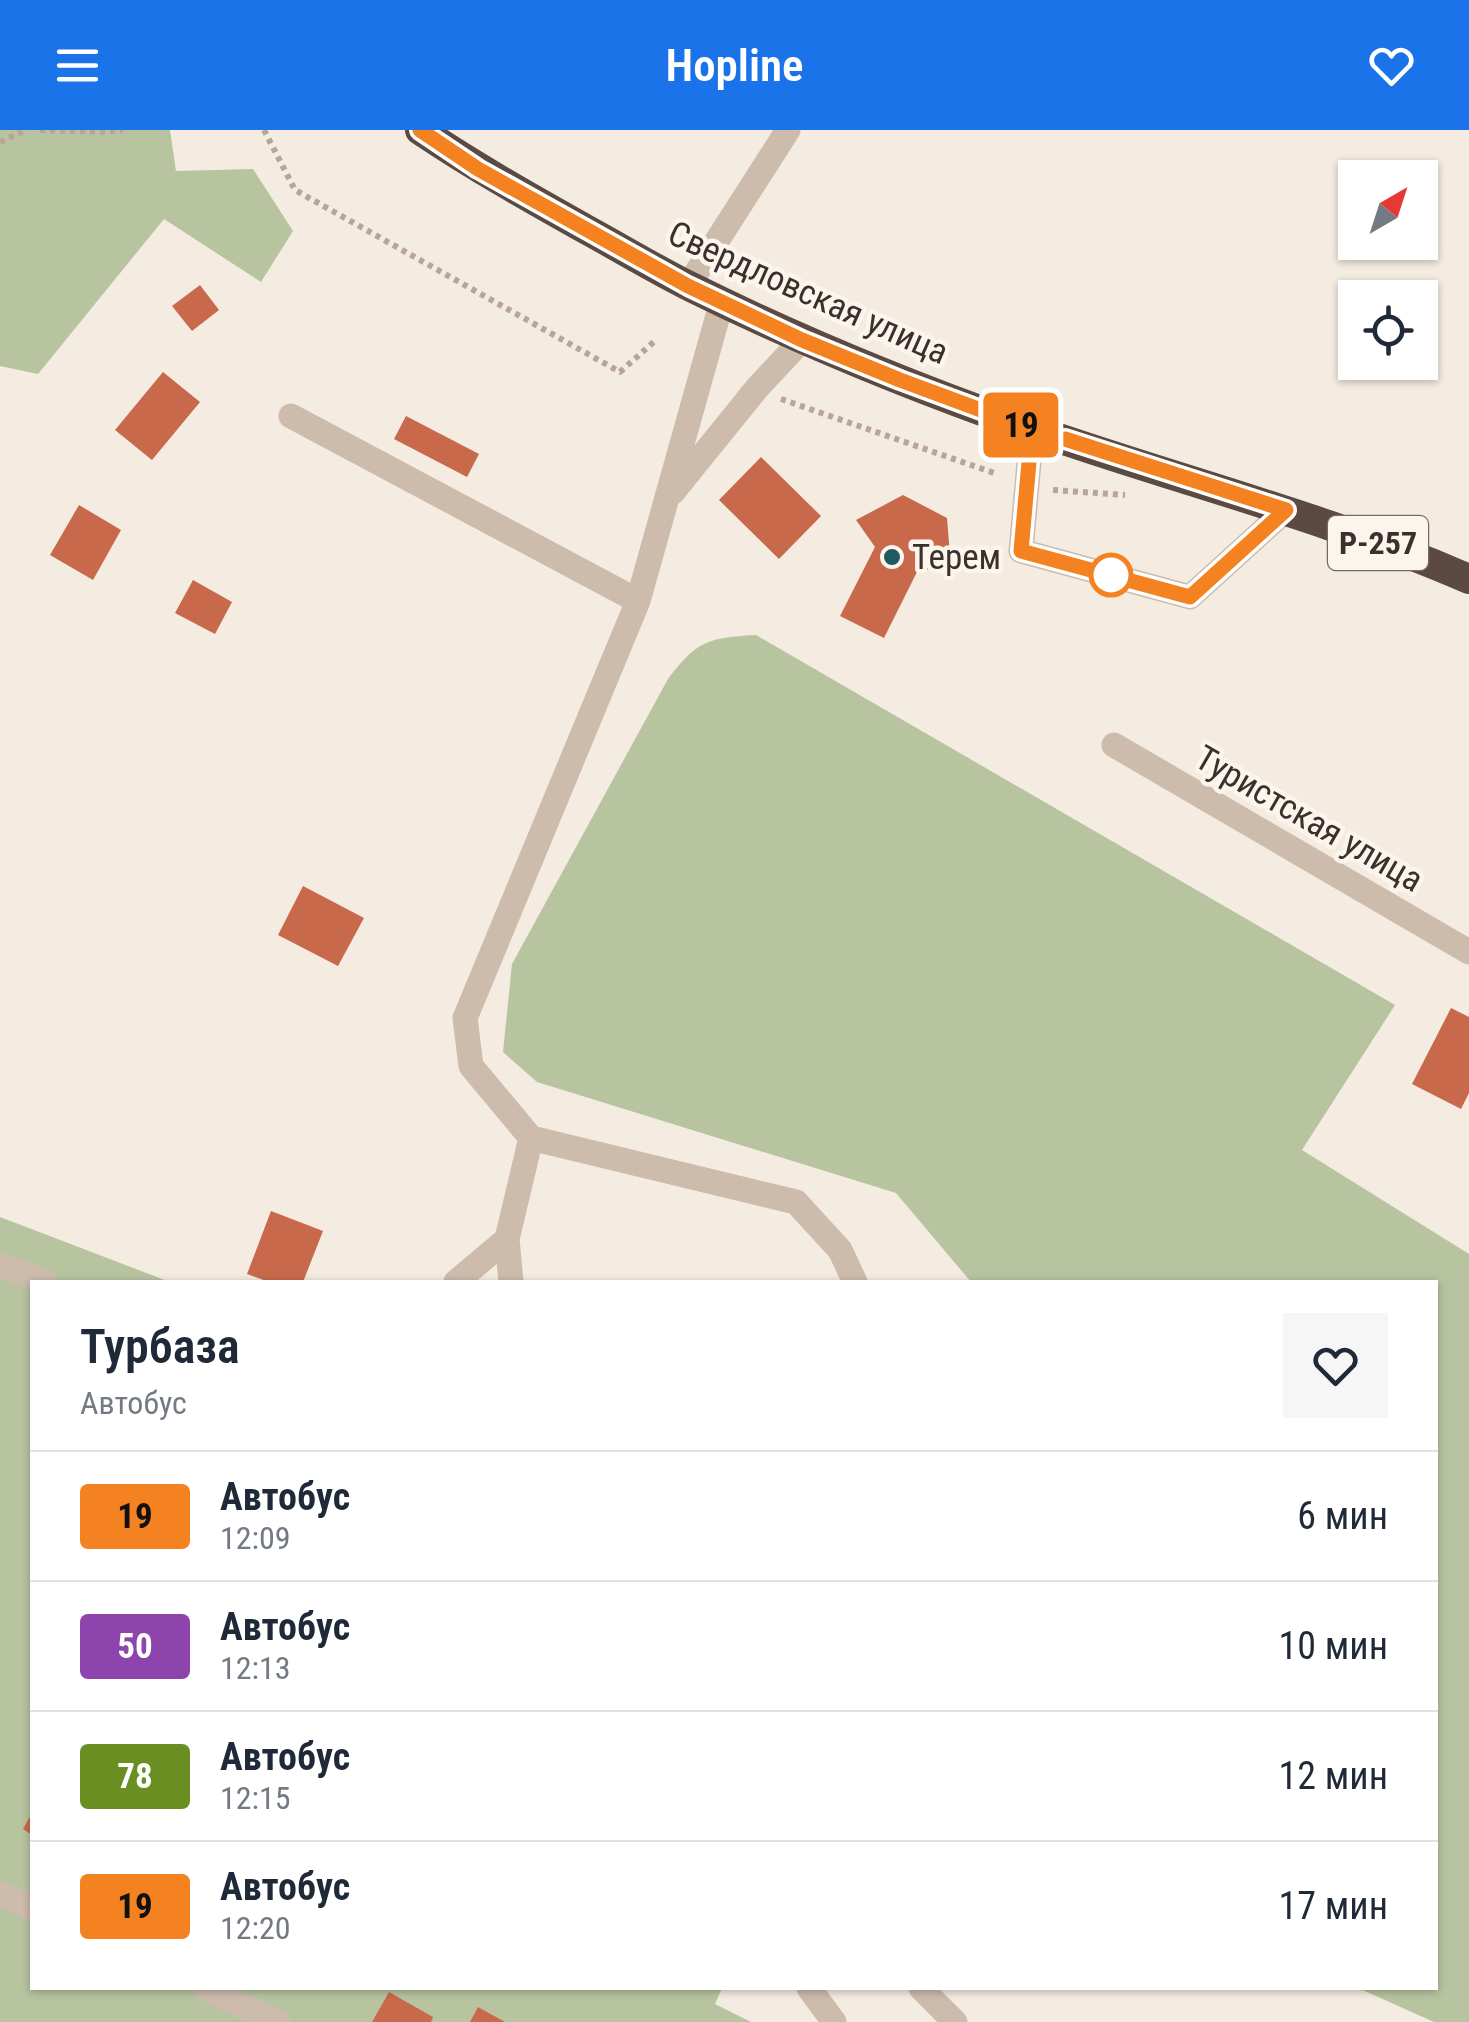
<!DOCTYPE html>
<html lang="ru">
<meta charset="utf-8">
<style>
body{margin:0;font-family:"Roboto Condensed",sans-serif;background:#f6f6f7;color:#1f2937;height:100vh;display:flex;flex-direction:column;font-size:38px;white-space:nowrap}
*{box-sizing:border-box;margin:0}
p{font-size:32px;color:#747a83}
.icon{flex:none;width:55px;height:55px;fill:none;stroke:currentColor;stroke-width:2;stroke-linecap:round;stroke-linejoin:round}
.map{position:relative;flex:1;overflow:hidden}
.panel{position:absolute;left:30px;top:1150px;width:1408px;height:710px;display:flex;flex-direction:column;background:#fff;border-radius:0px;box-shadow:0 2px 8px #0004}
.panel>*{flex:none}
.badge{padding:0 20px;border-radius:8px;font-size:35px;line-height:65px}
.needle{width:65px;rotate:39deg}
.buttons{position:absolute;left:1338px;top:30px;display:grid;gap:20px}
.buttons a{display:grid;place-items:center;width:100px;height:100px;border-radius:0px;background:#fff;box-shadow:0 2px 8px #0004;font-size:50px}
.map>.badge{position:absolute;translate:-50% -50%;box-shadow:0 0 0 5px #fff}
.round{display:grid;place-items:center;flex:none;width:105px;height:105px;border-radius:0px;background:#f6f6f7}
.summary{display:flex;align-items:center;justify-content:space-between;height:170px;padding:0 50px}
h1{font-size:48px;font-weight:600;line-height:75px}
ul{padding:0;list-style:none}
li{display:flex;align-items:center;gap:30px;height:130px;padding:0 50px;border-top:2px solid #e0e1e3}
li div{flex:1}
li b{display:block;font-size:38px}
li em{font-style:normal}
li .badge{min-width:110px;font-weight:700;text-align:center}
header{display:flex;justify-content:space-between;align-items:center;height:130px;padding:0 50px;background:#1a73e8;color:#fff;font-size:45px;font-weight:600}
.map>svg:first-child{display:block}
.green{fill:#b8c4a0}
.building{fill:#c8694b}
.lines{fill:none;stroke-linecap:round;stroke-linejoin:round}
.path{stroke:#b9a596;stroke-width:6;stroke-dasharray:5 5;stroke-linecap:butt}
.minor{stroke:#cdbbac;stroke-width:25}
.highway{stroke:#5c4a42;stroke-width:30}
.line-casing{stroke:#fff;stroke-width:22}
.line{stroke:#f58220;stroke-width:15}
.poi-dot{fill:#1f5a5e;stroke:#fbf5ee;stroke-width:4}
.stop-dot{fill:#fff;stroke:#f58220;stroke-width:5}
.labels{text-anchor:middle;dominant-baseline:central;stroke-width:9;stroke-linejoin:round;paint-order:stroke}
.shield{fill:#fbf5ee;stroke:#756b66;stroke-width:2.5}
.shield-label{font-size:32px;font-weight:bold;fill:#3b302b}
.street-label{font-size:35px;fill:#3b302b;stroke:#fbf5ee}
.poi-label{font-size:35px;fill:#3b302b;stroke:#fbf5ee;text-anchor:start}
</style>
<header><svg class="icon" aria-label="menu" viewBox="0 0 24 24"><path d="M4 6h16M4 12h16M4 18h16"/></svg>Hopline<svg class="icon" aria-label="heart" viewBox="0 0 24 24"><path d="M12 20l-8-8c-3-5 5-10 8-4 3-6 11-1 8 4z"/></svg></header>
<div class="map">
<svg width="1469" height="1892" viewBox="0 0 1469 1892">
<rect width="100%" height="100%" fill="#f4ebe1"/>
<path class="green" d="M0 0H170L176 41 253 39 293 101 261 152 164 89 38 244 0 236Z
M756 505 1395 875 1302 1020 1469 1124V1892H1434L1358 1858H1435V1152H971L896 1063 537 952 503 922 512 834 668 549C698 510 708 508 756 505Z
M0 1087 170 1152H32V1858H722L715 1874 751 1892H0Z"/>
<path class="building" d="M200 155 219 180 192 201 172 176Z
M163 242 200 272 152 330 115 300Z
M406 286 479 324 467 347 394 309Z
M761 327 821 386 779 429 719 370Z
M903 365 947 388 951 438 918 440 884 508 840 486 875 417 856 390Z
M79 375 121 400 93 450 50 425Z
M193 450 232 472 215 504 175 483Z
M303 756 364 788 338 836 278 805Z
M1451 878 1469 887V963L1461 979 1412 954Z
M271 1081 323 1101 303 1152H269L247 1144Z
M32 1683V1705L23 1699Z
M389 1862 433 1887 431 1892H372Z
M478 1877 505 1892H470Z"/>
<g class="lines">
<path class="path" d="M40 0 107 2 123 0
M264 0 295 60 620 242 657 209
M0 12 26 0
M781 269 997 344
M1053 360 1125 365"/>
<path class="minor" d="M688 156 788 0
M291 286 638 471
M1032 299 1021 421 1190 467 1286 380
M673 362 757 258 802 210
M1114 615 1469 822
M531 1008 471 936 465 888 638 471 722 171
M0 1135 45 1152
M456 1152 507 1109
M511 1152 507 1109 531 1008 796 1072 840 1120 855 1152
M0 1763 32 1778
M204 1858 278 1892
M809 1858 834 1892
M921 1858 955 1892"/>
<path class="highway" d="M420 0C475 37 532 69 589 101 622 119 655 139 689 156 800 211 915 258 1032 299 1177 350 1327 387 1469 449"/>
</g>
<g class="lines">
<defs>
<path id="line" d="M420 0 478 39 688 156 802 210 900 250 1032 299 1021 421 1190 467 1286 380 1065 309"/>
</defs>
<use href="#line" class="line-casing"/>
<use href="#line" class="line"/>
</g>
<circle class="poi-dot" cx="892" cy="427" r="10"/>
<circle class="stop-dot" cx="1111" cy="445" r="20"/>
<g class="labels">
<rect class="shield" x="1328" y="386" width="100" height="54" rx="8"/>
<g class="shield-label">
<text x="1378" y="413">Р-257</text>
</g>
<g class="street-label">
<text transform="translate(808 163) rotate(24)">Свердловская улица</text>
<text transform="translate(1309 689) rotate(30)">Туристская улица</text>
</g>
<g class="poi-label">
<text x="912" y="427">Терем</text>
</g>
</g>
</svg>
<div class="buttons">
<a><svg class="needle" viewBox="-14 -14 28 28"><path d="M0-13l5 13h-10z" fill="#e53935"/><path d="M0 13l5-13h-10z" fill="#747a83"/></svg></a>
<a><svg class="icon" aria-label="locate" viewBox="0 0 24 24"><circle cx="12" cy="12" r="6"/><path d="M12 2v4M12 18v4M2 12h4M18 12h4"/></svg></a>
</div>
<b class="badge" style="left:1021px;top:295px;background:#f58220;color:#111">19</b>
<section class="panel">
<div class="summary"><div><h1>Турбаза</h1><p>Автобус</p></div><a class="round"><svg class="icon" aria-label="heart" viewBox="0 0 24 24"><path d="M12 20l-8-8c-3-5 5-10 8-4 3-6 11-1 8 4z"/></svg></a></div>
<ul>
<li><span class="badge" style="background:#f58220;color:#111">19</span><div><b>Автобус</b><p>12:09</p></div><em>6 мин</em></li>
<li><span class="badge" style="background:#8e44ad;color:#fff">50</span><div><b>Автобус</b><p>12:13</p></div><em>10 мин</em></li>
<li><span class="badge" style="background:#6b8e23;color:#fff">78</span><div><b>Автобус</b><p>12:15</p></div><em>12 мин</em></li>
<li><span class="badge" style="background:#f58220;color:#111">19</span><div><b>Автобус</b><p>12:20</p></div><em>17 мин</em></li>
</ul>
</section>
</div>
